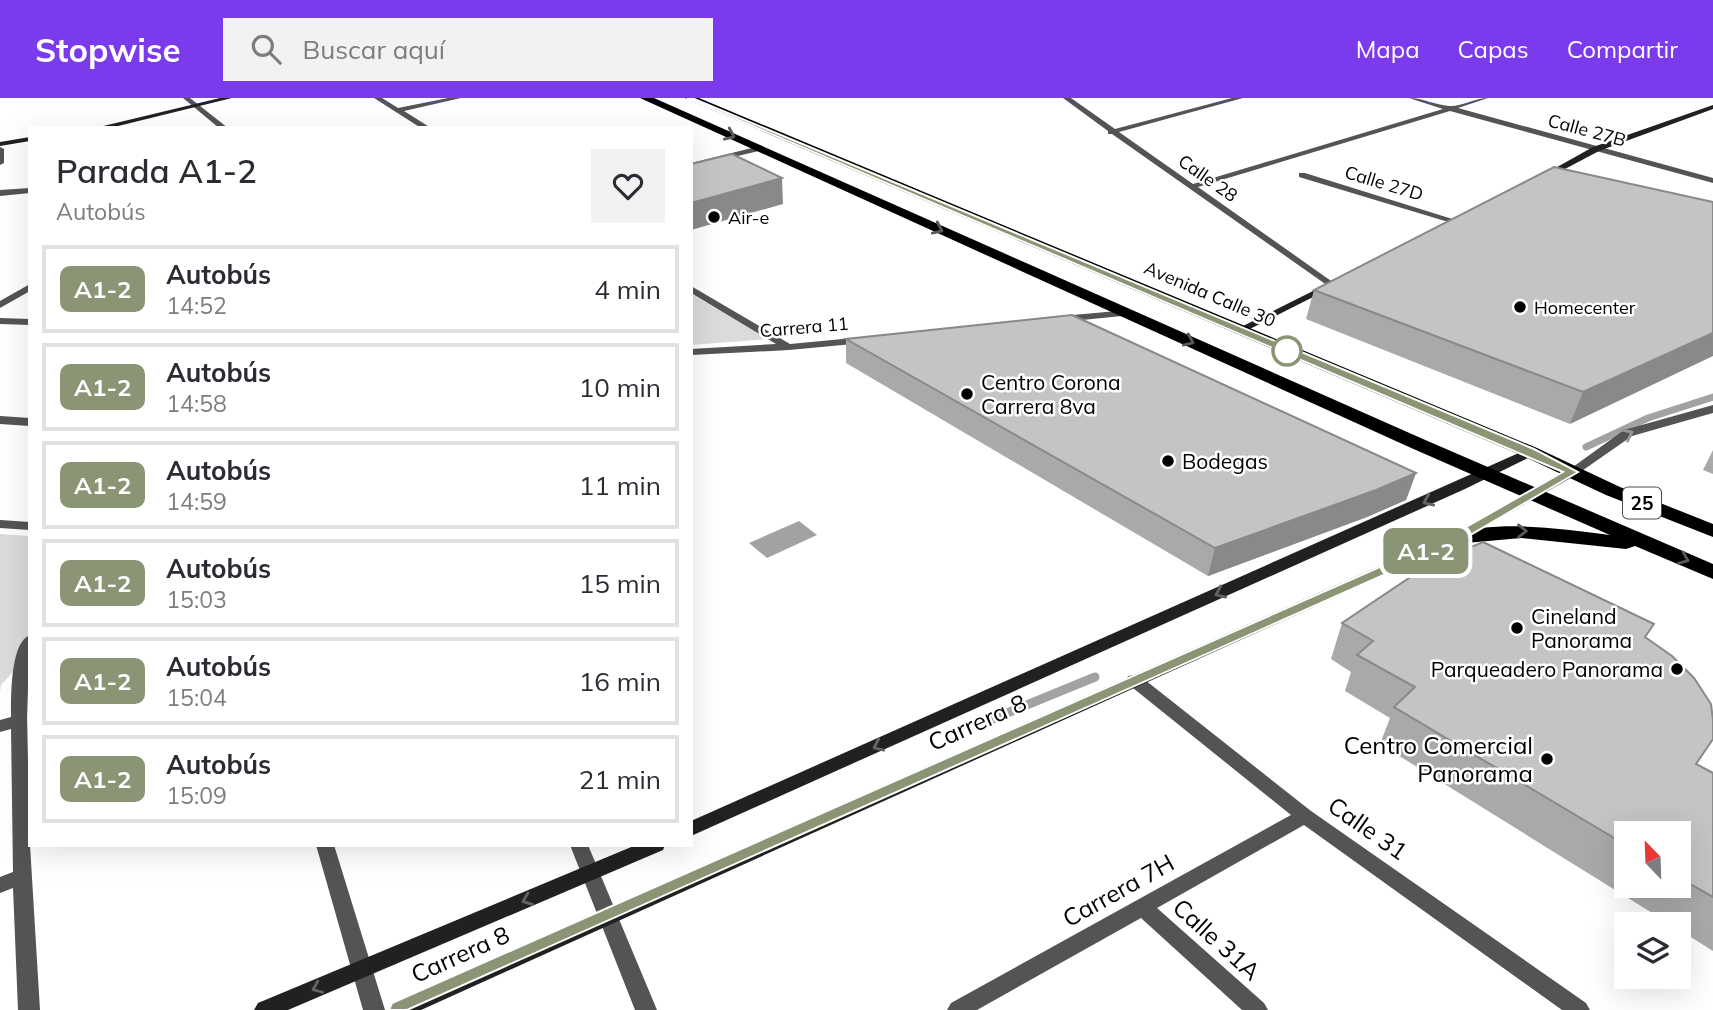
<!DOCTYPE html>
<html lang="es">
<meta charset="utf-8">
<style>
body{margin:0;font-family:Mulish,sans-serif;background:#f2f2f3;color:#2b2b33;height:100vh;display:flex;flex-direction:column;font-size:26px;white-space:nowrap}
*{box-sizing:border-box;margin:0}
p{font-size:23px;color:#7c7c81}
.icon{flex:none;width:38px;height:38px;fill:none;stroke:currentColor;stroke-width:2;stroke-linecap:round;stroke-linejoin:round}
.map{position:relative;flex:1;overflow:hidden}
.panel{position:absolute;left:28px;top:28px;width:665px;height:721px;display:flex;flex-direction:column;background:#fff;border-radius:0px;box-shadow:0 7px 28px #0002}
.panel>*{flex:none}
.badge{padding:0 14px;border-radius:10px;font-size:24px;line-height:46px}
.needle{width:46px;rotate:337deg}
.fabs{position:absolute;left:1614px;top:723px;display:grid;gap:14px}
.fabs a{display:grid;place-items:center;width:77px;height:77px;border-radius:0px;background:#fff;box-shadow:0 7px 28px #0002;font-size:35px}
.map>.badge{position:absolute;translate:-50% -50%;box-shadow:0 0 0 4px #fff}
.round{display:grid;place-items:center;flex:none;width:74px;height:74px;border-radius:0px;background:#f2f2f3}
.head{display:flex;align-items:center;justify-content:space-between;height:119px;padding:0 28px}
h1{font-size:33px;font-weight:600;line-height:52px}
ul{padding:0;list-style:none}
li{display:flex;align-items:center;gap:21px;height:88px;margin:0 14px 10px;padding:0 14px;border:4px solid #e1e1e2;border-radius:0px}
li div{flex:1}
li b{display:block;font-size:26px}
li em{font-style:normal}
li .badge{min-width:77px;font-weight:700;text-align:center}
header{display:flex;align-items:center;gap:42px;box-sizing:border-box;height:98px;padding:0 35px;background:#7c3aed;color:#fff}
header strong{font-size:33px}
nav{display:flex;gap:38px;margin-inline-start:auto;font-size:24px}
.search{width:490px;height:63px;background:#f2f2f3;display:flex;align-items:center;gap:18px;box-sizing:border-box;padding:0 24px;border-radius:0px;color:#7c7c81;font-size:26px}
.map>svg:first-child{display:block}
.green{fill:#dbdbdb}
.water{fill:#a2a2a2}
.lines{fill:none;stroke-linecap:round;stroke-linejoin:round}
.stream-far1{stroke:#a2a2a2;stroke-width:7}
.stream{stroke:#a2a2a2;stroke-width:9}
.street{fill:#545454;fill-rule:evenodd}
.secondary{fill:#212121;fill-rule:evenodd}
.highway{fill:#000;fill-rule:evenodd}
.wall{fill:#a9a9a9;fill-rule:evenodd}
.shaded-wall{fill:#898989}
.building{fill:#c4c4c4;stroke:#898989;stroke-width:2}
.oneway{stroke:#595959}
.oneway2{stroke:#989898}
.oneway3{stroke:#646464}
.line{fill:#8a9575;stroke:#fff;stroke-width:2}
.poi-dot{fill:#000;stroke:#fff;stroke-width:2.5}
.stop-dot{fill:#fff;stroke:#8a9575;stroke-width:3.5}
.labels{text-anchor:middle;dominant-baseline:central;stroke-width:5;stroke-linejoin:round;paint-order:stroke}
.far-street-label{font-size:18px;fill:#000;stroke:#fff}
.far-poi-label{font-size:18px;fill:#000;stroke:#fff;text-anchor:start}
.shield{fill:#fff;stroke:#4c4c4c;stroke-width:2}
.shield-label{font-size:19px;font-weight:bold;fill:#000}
.poi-label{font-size:21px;fill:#000;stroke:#fff;text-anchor:start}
.near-street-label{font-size:24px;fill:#000;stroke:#fff}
.near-poi-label{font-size:24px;fill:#000;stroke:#fff;text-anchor:end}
</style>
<header>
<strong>Stopwise</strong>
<div class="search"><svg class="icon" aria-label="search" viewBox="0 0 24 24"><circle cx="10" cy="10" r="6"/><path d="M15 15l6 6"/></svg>Buscar aquí</div>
<nav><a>Mapa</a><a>Capas</a><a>Compartir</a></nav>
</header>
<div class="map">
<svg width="1713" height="912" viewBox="0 0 1713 912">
<rect width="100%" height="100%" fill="#fff"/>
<path class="green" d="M691 196 769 241 691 247Z
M0 436 30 438V555L1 587 0 595Z"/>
<path class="water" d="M799 423 817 437 767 460 749 445Z"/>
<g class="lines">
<path class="stream-far1" d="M1586 349 1648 320 1713 299"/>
<path class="stream" d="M978 627 1095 579"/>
<path class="street" d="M183 0H190L228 30H219Z
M374 0H382L398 10 448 0H461L404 13 431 30H421Z
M1063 0H1071L1115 31 1232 0H1243L1119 34 1193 86 1443 11 1409 0C1423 0 1435 7 1449 8 1461 9 1475 0 1488 0L1458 10 1713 80V85L1450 13 1198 89 1334 185V189L1331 190 1112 36H1108V33Z
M760 48H763V52L691 69V65Z
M0 49 4 51V65L0 67Z
M1299 75H1305L1462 124 1455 126 1299 79Z
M30 90V95L0 98V92Z
M30 186V193L0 210V203Z
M691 188 790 246 864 239 869 242 864 245 789 252 691 257V251L776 246 691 195Z
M1128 212 1133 215 1132 217 1062 224 1057 221 1062 218Z
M0 220 30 221V227L0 226Z
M1713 307V315L1632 338 1576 377 1572 378 1566 374 1624 332Z
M0 318 30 320V328L0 326Z
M0 422 30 424V432L0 430Z
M30 537 27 619 30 747 40 912H18L13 790 0 795V779L13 774 11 631 0 634V622L11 619C11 600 10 544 30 537Z
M1134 577 1140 578 1311 713 1586 905 1590 912H1562L1304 727 1157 810 1264 905 1268 912H1242L1141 820 977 912H947L951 905 1291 717 1128 586 1126 582 1128 578Z
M316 747H334L385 912H363Z
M570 747H588L657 912H635Z"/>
<path class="secondary" d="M220 0H232L110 30H95Z
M1713 7V11L1599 53 1548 80 1541 78 1593 49Z
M30 39V43L0 48V44Z
M1325 187 1333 189 1242 235H1234L1233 233Z
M1530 350 1534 351 1536 354 1534 357 1465 391 691 738V723Z
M1572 370 1578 374 1576 377 1460 443 421 912H388L392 905 1450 437Z
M636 747H665L663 752 288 912H254L258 905Z"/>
<path class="highway" d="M640 0H654L1423 341 1713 466V481L1635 448 1626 451 1521 440 1455 446 1448 444 1445 440 1448 436C1502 422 1556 430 1610 437L1409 349Z
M685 0H699L1537 350 1620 389 1713 426V439L1606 397 1523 358Z"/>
</g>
<path class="wall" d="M1713 104 1570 326 1306 221 1314 192Z
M846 241 1416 375 1406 402 1367 419 1208 478 846 265Z
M1713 352V376L1703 372Z
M1342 525 1647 540 1698 667 1713 675V853L1678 831V826H1670L1380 646 1390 620 1345 593 1351 574 1331 561ZM1626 735H1678V788H1626Z"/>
<path class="shaded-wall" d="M782 80 783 106 691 132V105Z
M1713 235V258L1570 326 1583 294Z
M1416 375 1406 402 1367 419 1208 478 1215 450Z"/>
<path class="building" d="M732 56 782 80 691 105V66Z
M1554 69 1713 104V235L1583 294 1314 192Z
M1072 217 1416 375 1376 392 1215 450 846 241Z
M1483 444 1654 526 1645 539 1672 558 1694 580 1711 606 1713 622V641L1696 666 1713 675V799L1678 779V735H1626V747L1394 609 1415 589 1357 557 1373 543 1342 525 1430 466Z"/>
<defs><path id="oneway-chevron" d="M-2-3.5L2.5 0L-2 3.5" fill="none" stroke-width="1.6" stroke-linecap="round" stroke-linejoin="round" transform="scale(1.75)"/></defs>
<g class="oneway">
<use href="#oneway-chevron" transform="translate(730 37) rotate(24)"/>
<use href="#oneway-chevron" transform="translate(938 131) rotate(24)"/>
<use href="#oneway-chevron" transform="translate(1189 243) rotate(24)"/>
<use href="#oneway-chevron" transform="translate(1522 433)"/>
<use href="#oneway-chevron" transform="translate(1684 461) rotate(23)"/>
</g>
<use class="oneway2" href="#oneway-chevron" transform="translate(1628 336) rotate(-26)"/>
<g class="oneway3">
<use href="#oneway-chevron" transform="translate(1428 403) rotate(156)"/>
<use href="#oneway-chevron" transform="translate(1220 495) rotate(156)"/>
<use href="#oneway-chevron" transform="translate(878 648) rotate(156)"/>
<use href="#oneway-chevron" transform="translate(527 802) rotate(158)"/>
<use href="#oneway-chevron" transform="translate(317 890) rotate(157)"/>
</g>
<path class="line" d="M687 0H692L1534 351 1578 374 1460 443 407 912H389L392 905 1450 438 1563 374Z"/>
<g class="poi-dot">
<circle cx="714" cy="119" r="7"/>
<circle cx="1520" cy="209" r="7"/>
<circle cx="967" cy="296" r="7"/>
<circle cx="1168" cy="363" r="7"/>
<circle cx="1517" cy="530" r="7"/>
<circle cx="1677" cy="571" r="7"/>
<circle cx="1547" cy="661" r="7"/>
</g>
<circle class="stop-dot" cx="1287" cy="253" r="14"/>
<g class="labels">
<g class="far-street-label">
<text transform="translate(1587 32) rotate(15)">Calle 27B</text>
<text transform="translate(1208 80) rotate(35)">Calle 28</text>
<text transform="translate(1384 85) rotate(17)">Calle 27D</text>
<text transform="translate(1210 196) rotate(23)">Avenida Calle 30</text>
<text transform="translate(804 229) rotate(-5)">Carrera 11</text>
</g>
<g class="far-poi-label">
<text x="728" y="119">Air-e</text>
<text x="1534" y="209">Homecenter</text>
</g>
<rect class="shield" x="1623" y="389.5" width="38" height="31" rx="5"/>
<g class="shield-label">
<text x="1642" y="405">25</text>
</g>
<g class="poi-label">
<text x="981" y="284">Centro Corona<tspan x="981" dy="24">Carrera 8va</tspan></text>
<text x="1182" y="363">Bodegas</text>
<text x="1531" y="518">Cineland<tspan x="1531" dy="24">Panorama</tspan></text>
<text x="1663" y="571" text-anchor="end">Parqueadero Panorama</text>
</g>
<g class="near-street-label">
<text transform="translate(977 624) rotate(-24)">Carrera 8</text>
<text transform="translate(1368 730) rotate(35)">Calle 31</text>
<text transform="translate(1118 792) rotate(-29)">Carrera 7H</text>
<text transform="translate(1217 841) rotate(42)">Calle 31A</text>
<text transform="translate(460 856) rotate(-24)">Carrera 8</text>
</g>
<g class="near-poi-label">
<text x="1533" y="647">Centro Comercial<tspan x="1533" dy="28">Panorama</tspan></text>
</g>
</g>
</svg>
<div class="fabs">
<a><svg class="needle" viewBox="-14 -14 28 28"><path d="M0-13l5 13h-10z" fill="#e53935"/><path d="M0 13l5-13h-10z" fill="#7c7c81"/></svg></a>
<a><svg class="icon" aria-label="layers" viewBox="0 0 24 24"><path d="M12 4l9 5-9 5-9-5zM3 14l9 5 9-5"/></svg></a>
</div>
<b class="badge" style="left:1426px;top:453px;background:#8a9575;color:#fff">A1-2</b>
<section class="panel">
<div class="head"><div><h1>Parada A1-2</h1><p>Autobús</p></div><a class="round"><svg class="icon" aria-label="heart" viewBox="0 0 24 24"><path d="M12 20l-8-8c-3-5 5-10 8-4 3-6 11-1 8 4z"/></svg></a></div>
<ul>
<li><span class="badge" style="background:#8a9575;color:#fff">A1-2</span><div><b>Autobús</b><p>14:52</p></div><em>4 min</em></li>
<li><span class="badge" style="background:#8a9575;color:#fff">A1-2</span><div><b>Autobús</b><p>14:58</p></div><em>10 min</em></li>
<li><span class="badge" style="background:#8a9575;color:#fff">A1-2</span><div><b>Autobús</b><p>14:59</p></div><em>11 min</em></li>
<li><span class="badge" style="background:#8a9575;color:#fff">A1-2</span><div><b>Autobús</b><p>15:03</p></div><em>15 min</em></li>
<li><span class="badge" style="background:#8a9575;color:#fff">A1-2</span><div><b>Autobús</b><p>15:04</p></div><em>16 min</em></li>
<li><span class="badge" style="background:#8a9575;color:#fff">A1-2</span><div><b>Autobús</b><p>15:09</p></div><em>21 min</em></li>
</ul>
</section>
</div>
